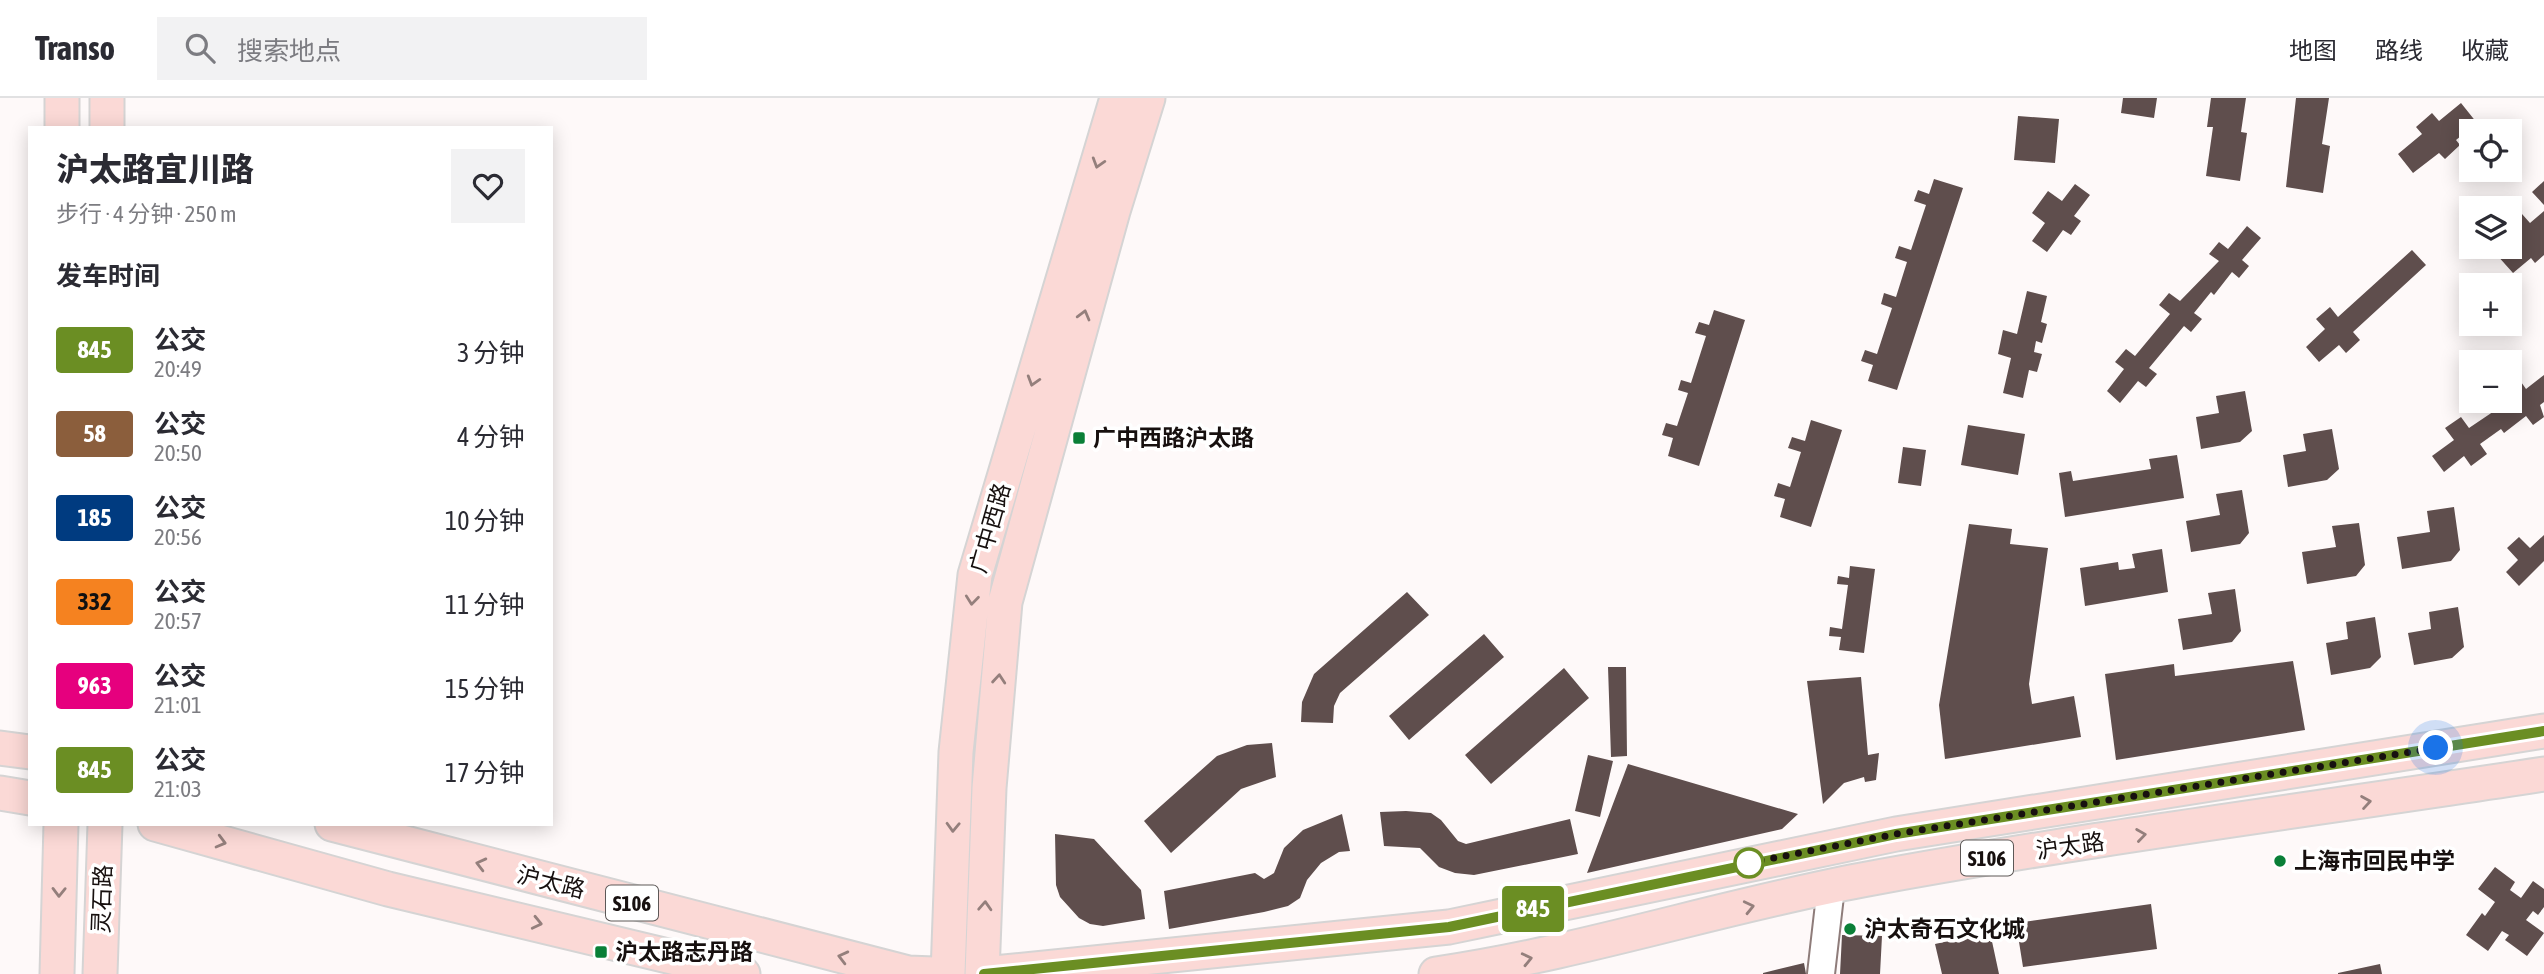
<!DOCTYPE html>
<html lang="zh">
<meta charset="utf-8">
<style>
body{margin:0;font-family:"Asap Condensed","Noto Sans SC",sans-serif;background:#f2f2f3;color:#2b2b33;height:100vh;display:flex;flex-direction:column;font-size:26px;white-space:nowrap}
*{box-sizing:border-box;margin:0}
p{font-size:23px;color:#7c7c81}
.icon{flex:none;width:38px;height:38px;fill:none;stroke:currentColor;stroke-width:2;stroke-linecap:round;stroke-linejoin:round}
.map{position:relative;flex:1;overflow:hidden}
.side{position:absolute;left:28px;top:28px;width:525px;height:700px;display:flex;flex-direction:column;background:#fff;border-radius:0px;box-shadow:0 4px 18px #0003}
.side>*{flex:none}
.badge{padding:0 14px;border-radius:5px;font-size:24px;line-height:46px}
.controls{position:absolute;left:2459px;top:21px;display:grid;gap:14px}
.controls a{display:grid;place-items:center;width:63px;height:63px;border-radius:0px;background:#fff;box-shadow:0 4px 18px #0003;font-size:35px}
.you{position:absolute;width:35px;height:35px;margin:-18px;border:5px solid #fff;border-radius:50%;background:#1a73e8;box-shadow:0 0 0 10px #1a73e833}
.map>.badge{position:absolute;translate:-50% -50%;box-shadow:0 0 0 4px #fff}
h2{padding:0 28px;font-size:26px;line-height:63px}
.round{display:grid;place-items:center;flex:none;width:74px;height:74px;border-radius:0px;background:#f2f2f3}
.summary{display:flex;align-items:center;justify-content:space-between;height:119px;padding:0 28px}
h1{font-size:33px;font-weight:800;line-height:52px}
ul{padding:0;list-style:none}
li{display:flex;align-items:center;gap:21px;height:84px;padding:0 28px}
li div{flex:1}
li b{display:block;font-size:26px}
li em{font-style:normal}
li .badge{min-width:77px;font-weight:700;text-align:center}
header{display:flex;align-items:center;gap:42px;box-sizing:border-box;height:98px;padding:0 35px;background:#fff;border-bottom:2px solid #e1e1e2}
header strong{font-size:33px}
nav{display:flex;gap:38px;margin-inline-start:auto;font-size:24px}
.search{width:490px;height:63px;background:#f2f2f3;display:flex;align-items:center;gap:18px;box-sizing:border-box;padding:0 24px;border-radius:0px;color:#7c7c81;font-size:26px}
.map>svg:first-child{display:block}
.building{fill:#5f4e4d}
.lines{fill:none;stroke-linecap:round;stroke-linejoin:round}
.minor-casing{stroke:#8e7c7a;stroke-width:30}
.major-casing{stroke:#d5d4d4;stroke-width:37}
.minor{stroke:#fff;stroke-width:26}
.major{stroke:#fbd9d6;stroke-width:33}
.oneway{stroke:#947f7c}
.line-casing{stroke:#fff;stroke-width:16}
.line{stroke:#6b8e23;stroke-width:10}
.walk{stroke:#17100f;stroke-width:7;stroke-dasharray:0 12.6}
.poi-dot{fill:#0a7f37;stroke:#fff;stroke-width:2.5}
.stop-dot{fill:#fff;stroke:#6b8e23;stroke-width:3.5}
.labels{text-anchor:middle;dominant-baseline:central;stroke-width:7;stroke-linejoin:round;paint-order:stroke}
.shield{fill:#fff;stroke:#5d5857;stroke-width:2}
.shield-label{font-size:21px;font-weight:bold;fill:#17100f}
.poi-label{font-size:23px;font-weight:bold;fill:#17100f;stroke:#fff;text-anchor:start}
.street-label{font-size:23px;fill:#17100f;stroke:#fff}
</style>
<header>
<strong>Transo</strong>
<div class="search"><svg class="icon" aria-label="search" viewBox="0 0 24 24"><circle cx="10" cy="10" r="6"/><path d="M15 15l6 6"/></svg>搜索地点</div>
<nav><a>地图</a><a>路线</a><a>收藏</a></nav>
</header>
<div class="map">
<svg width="2544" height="876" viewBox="0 0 2544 876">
<rect width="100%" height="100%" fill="#fef9f9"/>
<path class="building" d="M2123 0H2157L2154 20 2121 15Z
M2211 0H2246L2241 34 2247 35 2240 83 2206 78 2213 29H2207Z
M2296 0H2329L2322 46 2330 48 2323 95 2286 89Z
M2461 5 2477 25 2456 42 2460 47 2445 61 2439 55 2413 75 2398 56 2422 36 2416 29 2432 15 2439 23Z
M2018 18 2059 21 2055 65 2014 62Z
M1934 81 1963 90 1897 292 1868 283 1873 267 1861 263 1865 252 1877 256 1892 210 1881 206 1884 195 1896 199 1907 164 1895 160 1899 148 1911 152 1926 107 1914 103 1918 92 1929 96Z
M2544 83V107L2532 94Z
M2075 86 2090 97 2074 118 2081 123 2071 137 2063 132 2047 154 2032 143 2045 125 2032 115 2048 93 2062 103Z
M2544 113V157L2535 165 2531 160 2513 175 2496 156 2503 149H2510V143L2520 134 2512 125 2522 116 2530 125Z
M2247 128 2261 140 2242 162 2249 168 2239 180 2232 174 2214 197 2211 194 2194 215 2202 221 2191 234 2184 228 2149 270 2157 276 2146 289 2138 283 2120 305 2107 293 2124 271 2115 264 2126 251 2135 258 2170 216 2159 207 2169 195 2180 203 2219 163 2209 156 2219 144 2228 151Z
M2412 152 2426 167 2353 234 2360 242 2346 255 2339 247 2319 264 2306 249 2325 231 2316 221 2330 209 2338 219Z
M2027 193 2047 198 2041 224 2047 226 2042 245 2036 243 2034 254 2042 256 2037 274 2029 272 2023 300 2003 295 2011 260 1998 256 2003 232 2017 236Z
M1714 212 1745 222 1699 368 1668 358 1673 340 1662 337 1666 325 1677 328 1688 295 1678 292 1681 282 1691 285 1706 238 1695 235 1699 224 1709 227Z
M2544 277V304L2540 307 2544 319 2533 327 2526 318 2504 335 2501 331 2480 346 2487 356 2471 368 2464 358 2444 374 2432 358 2454 342 2445 330 2461 319 2469 330 2512 301 2510 288 2519 281 2526 291Z
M2245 293 2252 333 2240 344 2201 351 2196 319 2219 315 2216 298Z
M1811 322 1842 332 1811 429 1780 419 1785 401 1774 398 1778 385 1790 389 1801 354 1788 350 1792 339 1805 343Z
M1968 327 2025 336 2018 377 1961 367Z
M2332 331 2339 371 2327 382 2288 389 2283 357 2306 353 2303 336Z
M1903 349 1926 352 1921 388 1898 385Z
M2177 357 2184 400 2065 419 2059 375 2071 373 2073 383 2151 371 2149 361Z
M2242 392 2249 435 2240 446 2191 454 2186 423 2220 417 2216 396Z
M2454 409 2460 452 2451 463 2402 471 2397 439 2430 434 2427 413Z
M2359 425 2365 467 2356 478 2307 486 2302 454 2336 449 2332 428Z
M1969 426 2012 431 2010 446 2048 450 2029 586 2032 606 2074 598 2081 639 1945 661 1939 607Z
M2544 437V463L2519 488 2506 474 2518 462 2507 450 2519 439 2530 450Z
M2162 451 2168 494 2085 508 2080 470 2118 464 2119 472 2135 470 2132 456Z
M1850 468 1875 471 1864 555 1839 552 1841 539 1829 538 1830 529 1842 531 1848 487 1837 486 1838 478 1849 480Z
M2235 491 2241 533 2232 544 2183 552 2178 521 2212 516 2208 495Z
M1407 494 1429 517 1340 595 1334 608 1333 625 1301 624 1302 604 1314 576Z
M2458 509 2464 549 2452 560 2414 567 2408 535 2431 531 2429 514Z
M2375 519 2381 559 2370 570 2331 577 2326 545 2348 541 2346 524Z
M1484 536 1504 559 1409 642 1389 618Z
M2293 563 2305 632 2116 662 2105 576 2174 566 2175 578Z
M1608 569H1626L1627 658 1611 659Z
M1564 570 1589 600 1491 686 1465 657Z
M1861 579 1868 657 1879 655 1876 682 1865 684 1864 679 1844 685 1823 706 1807 583Z
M1272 645 1276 679 1241 691 1171 755 1144 723 1217 658 1247 647Z
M1588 657 1613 663 1600 719 1575 713Z
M1628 666 1798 716 1782 731 1587 775Z
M1406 713 1431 715 1441 722 1458 743 1466 746 1570 721 1578 756 1474 777 1455 775 1439 769 1420 750 1384 748 1380 714Z
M1342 716 1350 753 1339 754 1321 765 1307 782 1300 800 1288 808 1264 814 1169 831 1164 793 1255 775 1264 781 1274 775 1284 750 1303 732Z
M1055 736 1094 741 1141 792 1145 821 1103 828 1090 826 1079 820 1060 799 1056 787Z
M2495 769 2515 784 2510 792 2521 800 2533 783 2544 791V809L2538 817 2533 813 2526 822 2544 835 2527 858 2505 842 2509 837 2502 833 2488 853 2466 837 2482 815 2485 818 2495 804 2478 791Z
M2151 806 2157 851 2023 869 2016 825Z
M1990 834 1999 876H1942L1935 846Z
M1842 837 1882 838 1880 876H1840Z
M1804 865 1806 876H1763V875Z
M2380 866 2382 876H2338V875Z"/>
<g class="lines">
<defs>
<path id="minor" d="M1821 876 1831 789"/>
<path id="major" d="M62 0V30
M107 0V30
M0 650 30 654
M0 695 30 700
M155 726 388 791 743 876
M332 726 908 875 934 876
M57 876 61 726
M100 876 105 726
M948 876 956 654 975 477 1117 0
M982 876 989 690 1005 504 1113 113 1148 0
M984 876 1449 829 1896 736 2544 633
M1436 876C1580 855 1719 809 1862 782 2088 740 2317 711 2544 676"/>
</defs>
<use href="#minor" class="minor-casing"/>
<use href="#major" class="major-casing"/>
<use href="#minor" class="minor"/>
<use href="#major" class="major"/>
</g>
<defs><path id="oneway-chevron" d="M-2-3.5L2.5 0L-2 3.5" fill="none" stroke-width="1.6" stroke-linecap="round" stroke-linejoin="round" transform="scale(1.75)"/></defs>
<g class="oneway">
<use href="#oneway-chevron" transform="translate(1098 65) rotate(107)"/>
<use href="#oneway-chevron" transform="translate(1084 217) rotate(-75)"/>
<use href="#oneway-chevron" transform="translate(1033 283) rotate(107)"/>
<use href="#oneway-chevron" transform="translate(972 502) rotate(96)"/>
<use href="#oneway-chevron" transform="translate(999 581) rotate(-85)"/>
<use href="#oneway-chevron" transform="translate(2366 704) rotate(-9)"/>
<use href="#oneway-chevron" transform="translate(953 729) rotate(92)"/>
<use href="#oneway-chevron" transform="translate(2141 737) rotate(-8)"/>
<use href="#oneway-chevron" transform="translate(221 744) rotate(15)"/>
<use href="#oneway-chevron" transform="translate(481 766) rotate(-166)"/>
<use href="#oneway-chevron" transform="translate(59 794) rotate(91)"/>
<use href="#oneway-chevron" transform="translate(985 808) rotate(-87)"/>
<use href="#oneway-chevron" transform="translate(1749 809) rotate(-13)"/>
<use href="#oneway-chevron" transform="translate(537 825) rotate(13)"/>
<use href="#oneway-chevron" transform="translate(843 859) rotate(-166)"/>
<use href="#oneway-chevron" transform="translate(1527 861) rotate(-13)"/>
</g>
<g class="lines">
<defs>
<path id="line" d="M984 876 1449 829 1896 736 2544 633"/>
</defs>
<use href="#line" class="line-casing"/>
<use href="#line" class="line"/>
<path class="walk" d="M1749 765 1896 736 2436 650"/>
</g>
<g class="poi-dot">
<rect x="1072" y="333" width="14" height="14" rx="3.5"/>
<circle cx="2280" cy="763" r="7"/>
<circle cx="1850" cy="831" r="7"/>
<rect x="594" y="847" width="14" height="14" rx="3.5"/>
</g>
<circle class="stop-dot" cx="1749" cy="765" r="14"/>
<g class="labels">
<g class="shield">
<rect x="1961" y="742.5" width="52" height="35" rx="5"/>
<rect x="606" y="787.5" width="52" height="35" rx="5"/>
</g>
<g class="shield-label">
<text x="1987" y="760">S106</text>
<text x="632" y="805">S106</text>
</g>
<g class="poi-label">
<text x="1093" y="340">广中西路沪太路</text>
<text x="2294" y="763">上海市回民中学</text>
<text x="1864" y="831">沪太奇石文化城</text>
<text x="615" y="854">沪太路志丹路</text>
</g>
<g class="street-label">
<text transform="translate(990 430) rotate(-74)">广中西路</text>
<text transform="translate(2070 748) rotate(-8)">沪太路</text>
<text transform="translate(551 784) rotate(14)">沪太路</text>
<text transform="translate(102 801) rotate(-88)">灵石路</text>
</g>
</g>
</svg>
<div class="controls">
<a><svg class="icon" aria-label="locate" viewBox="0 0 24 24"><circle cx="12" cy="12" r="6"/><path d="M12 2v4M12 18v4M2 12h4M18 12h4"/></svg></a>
<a><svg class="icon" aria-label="layers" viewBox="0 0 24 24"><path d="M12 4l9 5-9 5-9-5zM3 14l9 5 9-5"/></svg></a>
<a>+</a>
<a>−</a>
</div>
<div class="you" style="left:2436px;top:650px"></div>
<b class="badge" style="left:1533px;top:811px;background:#6b8e23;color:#fff">845</b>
<section class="side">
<div class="summary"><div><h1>沪太路宜川路</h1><p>步行 · 4 分钟 · 250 m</p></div><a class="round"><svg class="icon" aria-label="heart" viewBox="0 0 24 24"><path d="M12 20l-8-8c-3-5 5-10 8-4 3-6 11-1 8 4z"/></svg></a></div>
<h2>发车时间</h2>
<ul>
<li><span class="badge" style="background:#6b8e23;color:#fff">845</span><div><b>公交</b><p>20:49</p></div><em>3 分钟</em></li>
<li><span class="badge" style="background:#8b5e3c;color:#fff">58</span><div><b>公交</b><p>20:50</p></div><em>4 分钟</em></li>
<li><span class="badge" style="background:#003b80;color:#fff">185</span><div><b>公交</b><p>20:56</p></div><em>10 分钟</em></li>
<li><span class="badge" style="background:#f58220;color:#111">332</span><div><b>公交</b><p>20:57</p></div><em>11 分钟</em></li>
<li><span class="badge" style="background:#e6007e;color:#fff">963</span><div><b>公交</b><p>21:01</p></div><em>15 分钟</em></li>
<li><span class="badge" style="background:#6b8e23;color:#fff">845</span><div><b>公交</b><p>21:03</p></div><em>17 分钟</em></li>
</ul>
</section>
</div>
